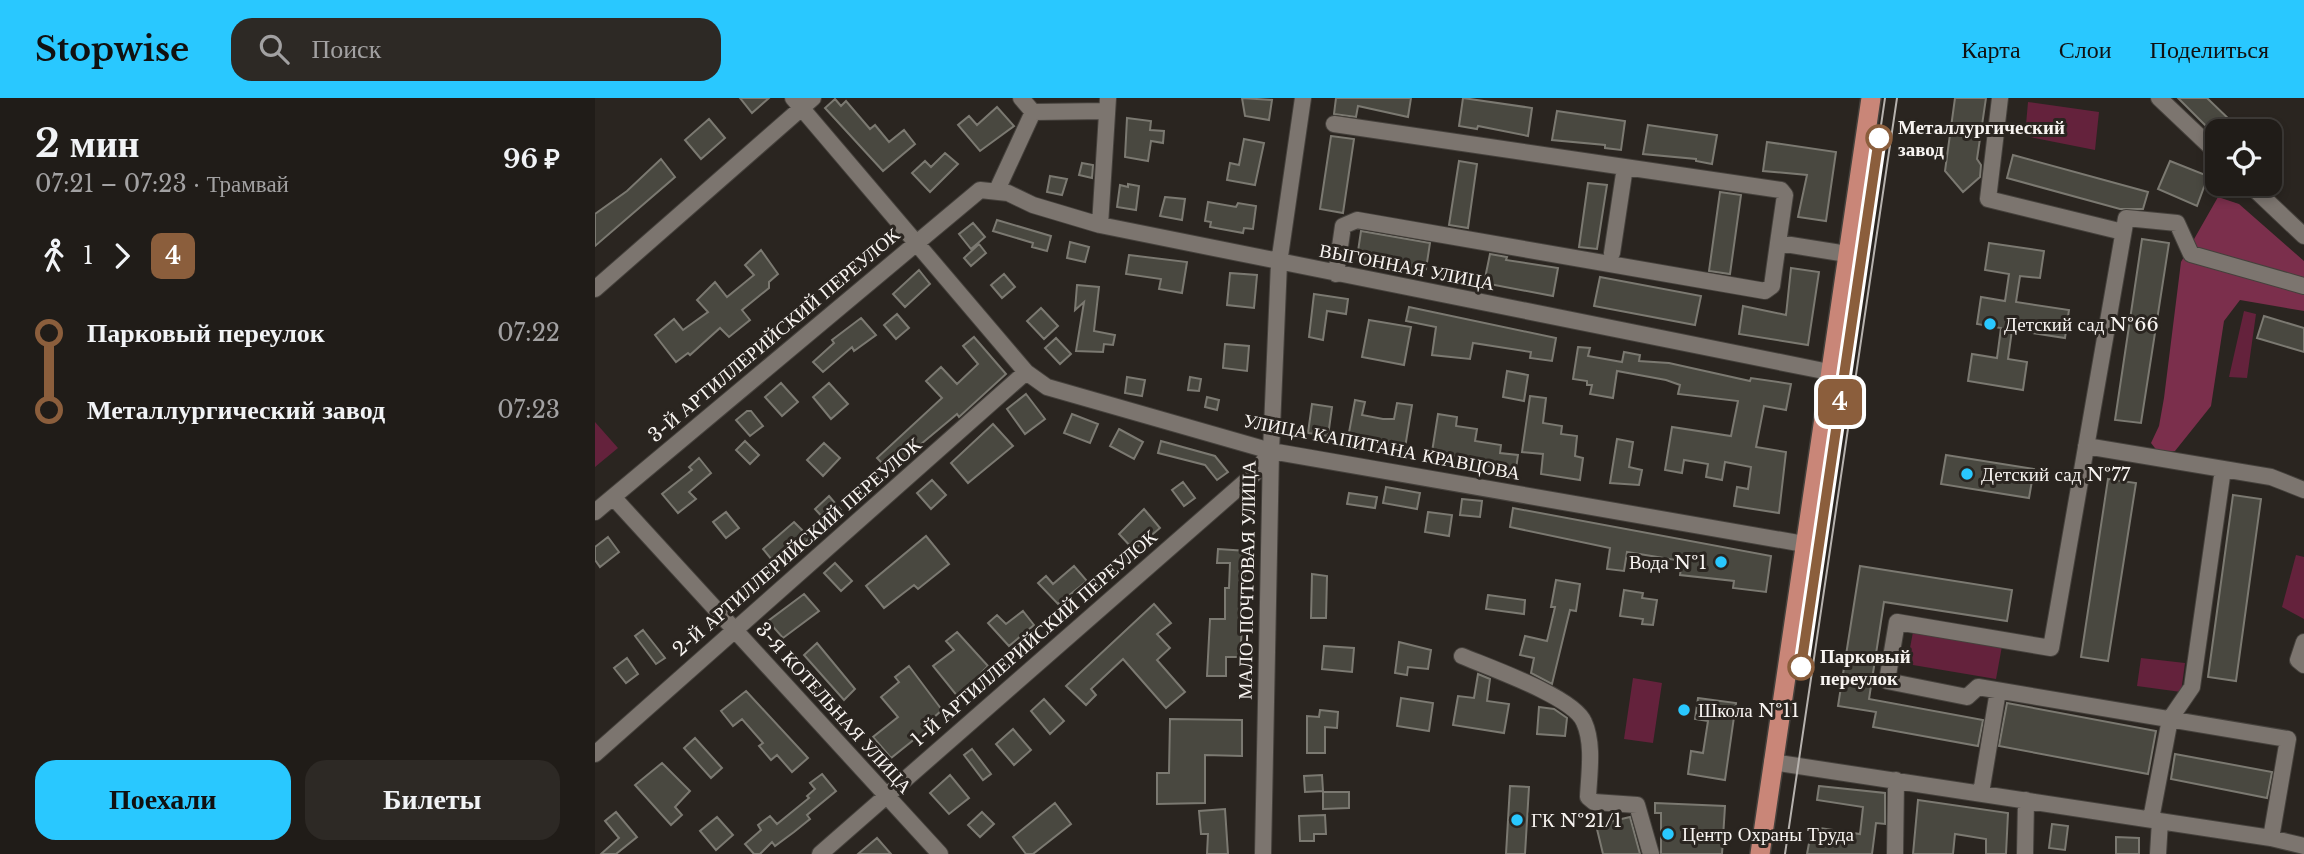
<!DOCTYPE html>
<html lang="ru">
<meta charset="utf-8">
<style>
body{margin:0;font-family:"Libre Baskerville",serif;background:#2d2925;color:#f1f3f6;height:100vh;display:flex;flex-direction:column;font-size:26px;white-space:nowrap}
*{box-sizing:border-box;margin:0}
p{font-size:23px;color:#a2a1a2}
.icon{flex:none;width:38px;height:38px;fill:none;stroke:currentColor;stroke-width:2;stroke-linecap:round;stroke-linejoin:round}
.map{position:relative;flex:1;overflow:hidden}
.side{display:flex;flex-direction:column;background:#201c18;width:595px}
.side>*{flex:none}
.badge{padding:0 14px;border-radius:10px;font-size:24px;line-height:46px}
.fabs{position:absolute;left:1610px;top:21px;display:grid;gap:14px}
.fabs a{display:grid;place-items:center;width:77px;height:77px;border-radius:14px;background:#201c18;box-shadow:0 4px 10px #0003,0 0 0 2px #3d3a37;font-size:35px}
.map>.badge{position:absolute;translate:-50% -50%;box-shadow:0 0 0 4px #fff}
.legs{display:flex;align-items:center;gap:10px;height:77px;padding:0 35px;font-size:23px}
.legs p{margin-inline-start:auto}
.head{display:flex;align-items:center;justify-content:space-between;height:119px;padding:0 35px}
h1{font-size:38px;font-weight:800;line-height:52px}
.action{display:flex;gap:14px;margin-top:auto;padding:14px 35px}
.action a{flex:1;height:80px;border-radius:21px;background:#29c8ff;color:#111;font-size:28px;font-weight:800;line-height:80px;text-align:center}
.action a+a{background:#2d2925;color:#f1f3f6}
ul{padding:0 35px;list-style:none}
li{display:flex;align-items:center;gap:24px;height:77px;font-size:26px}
li i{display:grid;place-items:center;width:10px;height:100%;margin:0 9px;background:currentColor}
li i::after{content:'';width:18px;height:18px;margin:-9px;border:5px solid;border-radius:50%;background:#201c18}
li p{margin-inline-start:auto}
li:first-child i{background:linear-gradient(#0000 50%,currentColor 0)}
li:last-child i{background:linear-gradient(currentColor 50%,#0000 0)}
header{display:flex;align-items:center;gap:42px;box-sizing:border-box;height:98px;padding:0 35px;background:#29c8ff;color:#111}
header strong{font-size:33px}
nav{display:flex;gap:38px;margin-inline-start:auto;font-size:24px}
.search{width:490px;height:63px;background:#2d2925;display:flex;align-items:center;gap:18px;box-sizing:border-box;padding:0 24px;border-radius:21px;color:#a2a1a2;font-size:26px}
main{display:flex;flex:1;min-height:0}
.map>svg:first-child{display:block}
.green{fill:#64223c}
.forest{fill:#7b2f4c}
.building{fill:#494840;stroke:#7b7971;stroke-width:2}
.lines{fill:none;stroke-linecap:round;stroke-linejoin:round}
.minor-casing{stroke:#45413c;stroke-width:18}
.major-casing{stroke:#45413c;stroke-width:22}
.minor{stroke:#7c756f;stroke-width:16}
.major{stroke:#c98678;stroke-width:19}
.tram{stroke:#b6b2ae;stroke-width:2}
.line-1-casing{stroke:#fff;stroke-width:16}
.line-1{stroke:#8b5e3c;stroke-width:10}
.stop-1-dot{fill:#fff;stroke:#8b5e3c;stroke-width:3.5}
.poi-dot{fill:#29c8ff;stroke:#2a2520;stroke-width:2.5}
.labels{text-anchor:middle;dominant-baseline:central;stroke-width:6;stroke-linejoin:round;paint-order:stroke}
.stop-label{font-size:19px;font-weight:bold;fill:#f8f4f1;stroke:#2a2520;text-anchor:start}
.street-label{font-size:19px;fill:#f8f4f1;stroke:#2a2520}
.poi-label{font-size:19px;fill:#f8f4f1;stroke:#2a2520;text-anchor:start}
</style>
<header>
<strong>Stopwise</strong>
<div class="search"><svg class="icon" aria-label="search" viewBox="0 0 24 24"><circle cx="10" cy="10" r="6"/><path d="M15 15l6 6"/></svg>Поиск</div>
<nav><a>Карта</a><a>Слои</a><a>Поделиться</a></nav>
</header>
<main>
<section class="side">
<div class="head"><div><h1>2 мин</h1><p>07:21 – 07:23 · Трамвай</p></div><b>96 ₽</b></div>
<div class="legs"><svg class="icon" aria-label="walk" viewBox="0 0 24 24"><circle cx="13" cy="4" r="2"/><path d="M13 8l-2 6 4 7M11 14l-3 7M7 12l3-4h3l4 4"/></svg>1<svg class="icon" aria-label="forward" viewBox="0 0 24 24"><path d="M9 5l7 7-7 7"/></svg><b class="badge" style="background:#8b5e3c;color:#fff">4</b></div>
<ul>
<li><i style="color:#8b5e3c"></i><b>Парковый переулок</b><p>07:22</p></li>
<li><i style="color:#8b5e3c"></i><b>Металлургический завод</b><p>07:23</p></li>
</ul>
<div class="action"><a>Поехали</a><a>Билеты</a></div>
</section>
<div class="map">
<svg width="1709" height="756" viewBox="0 0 1709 756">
<rect width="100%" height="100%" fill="#2a2520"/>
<path class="green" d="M1433 4 1504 14 1500 52 1430 38Z
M1649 213 1661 216 1652 280 1634 279Z
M0 324 23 350 0 369Z
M1701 457 1709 459V521L1687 509Z
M1318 534 1407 548 1401 581 1312 566Z
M1546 560 1590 565 1586 594 1542 588Z
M1038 580 1067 585 1058 645 1029 641Z"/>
<path class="forest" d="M1623 99 1644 106 1709 163V213L1645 202 1629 223 1616 308 1580 353 1563 354 1556 345 1564 328 1569 300 1586 164Z"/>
<path class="building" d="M145 0H174L157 15Z
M647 0 677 2 674 22 650 18Z
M741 0H816L813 19 763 8 761 19 739 16Z
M868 0 937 10 933 38 883 28 882 31 864 28Z
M1360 0H1391L1382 61 1386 67 1385 79 1368 94 1350 73Z
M1583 0H1612L1638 25 1630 33H1616Z
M240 1 246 8 251 3 275 31 280 27 294 44 309 32 320 46 288 73 230 10Z
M402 9 419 28 385 53 363 27 374 18 382 27Z
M962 13 1030 23 1026 52 1010 50V47L957 42Z
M532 20 556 23 555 32 569 33 568 45 556 43 553 63 530 59Z
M114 21 130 40 106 61 90 42Z
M1053 27 1122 37 1117 66 1101 63V61L1048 56Z
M736 38 759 41 748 115 725 111Z
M649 41 669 45 660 87 632 82 635 65 644 67Z
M1172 44 1241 54 1231 123 1203 119 1212 77 1168 73Z
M350 55 363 66 335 94 317 75 330 63 336 69Z
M1418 57 1553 94 1548 111H1525L1412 80Z
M66 61 80 79 0 148V116L32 93Z
M864 63 882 66 873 130 854 127Z
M1575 63 1613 78 1602 108 1563 91Z
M487 65 498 67 497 80 484 77Z
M455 78 472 81 467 97 452 94Z
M993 85 1012 87 1002 151 984 149Z
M533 86 544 88 541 112 522 109 525 87 533 89Z
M1125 94 1146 97 1135 176 1114 173Z
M570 99 590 101 587 122 565 118Z
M613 104 641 109 643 105 661 108 658 131 649 130 648 135 615 129 616 124 610 123Z
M402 122 456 138 452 153 437 149 438 145 398 133Z
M378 125 390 139 376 151 364 136Z
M766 133 835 145 831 171 762 160Z
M1547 141 1574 145 1546 325 1520 322Z
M475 144 494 149 490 164 472 160Z
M1394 145 1449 153 1445 180 1425 178 1421 204 1474 212 1470 240 1417 232 1413 261 1432 264 1428 292 1373 283 1377 256 1402 260 1406 230 1382 226 1386 199 1410 203 1414 176 1390 172Z
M384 146 391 155 376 168 369 160Z
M166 152 183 176 174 184V190L147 212 155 222 134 239 125 230 95 257 93 255 81 264 60 237 79 221 88 232 113 214 102 202 120 184 132 199 159 177 150 167Z
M895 156 912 159 911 162 963 170 958 198 889 185Z
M534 157 592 164 587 195 564 191 566 181 531 176Z
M1196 170 1224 174 1213 247 1144 236 1148 208 1191 217Z
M324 172 335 186 310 209 298 196Z
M635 175 662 177 659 210 632 207Z
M409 176 420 189 407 200 396 187Z
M1005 179 1106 198 1100 227 999 208Z
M482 187 504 189 499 233 520 237 518 247 509 246 508 254 481 253 489 204 480 212Z
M719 196 753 201 751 216 732 213 728 242 714 239Z
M814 209 961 240 957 263 935 260 936 254 878 245 875 261 837 257 841 229 811 223Z
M446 210 463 228 449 241 432 223Z
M302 216 314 230 301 241 289 227Z
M1669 218 1709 230V254L1662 240Z
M266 220 281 237 259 253 257 249 228 274 218 264 239 245 237 242Z
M774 222 816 229 809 267 767 259Z
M379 239 411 276 364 319 362 316 307 362 309 364 297 375 282 360 347 300 331 283 346 269 362 286 383 266 368 248Z
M461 240 476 256 465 266 450 250Z
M630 246 654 248 652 273 628 270Z
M983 249 995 250 993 258 1027 264 1029 254 1045 257 1044 263 1074 265 1155 283 1156 280 1196 286 1191 312 1169 308 1161 349 1191 354 1184 415 1139 408 1142 389 1153 391 1156 369 1130 364 1127 382 1111 379 1113 366 1089 362 1087 375 1070 372 1077 329 1136 338 1143 303 1083 296 1085 287 1071 282 1022 273 1018 300 995 296 997 287H992V283L978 281Z
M912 273 933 277 929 303 908 299Z
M532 279 550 282 547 298 530 295Z
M595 279 606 281 604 293 593 292Z
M186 285 203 304 187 318 170 299Z
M234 285 253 306 236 321 218 299Z
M431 296 450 321 430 336 412 311Z
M935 298 951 300 948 325 967 328 966 336 982 338 980 358 988 360 985 382 946 376 948 356 927 354Z
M612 299 624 302 622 312 610 309Z
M760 302 770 304 767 317 788 321H799L802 305 817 307 810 350 753 340Z
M717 306 737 309 733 338 713 335Z
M152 313H156L168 328 155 338 141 322Z
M477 316 503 326 495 345 469 335Z
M843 316 862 319 861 328 882 331 880 343 906 347 905 355 923 357 921 371 882 366V362L837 354Z
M398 326 418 348 373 385 356 365Z
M524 331 548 344 539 361 515 348Z
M1022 341 1038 344 1034 369 1047 372 1044 387 1015 385Z
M150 343 164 357 155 366 141 352Z
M566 343 620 358 633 374 622 382 610 367 563 355Z
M229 345 245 360 228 378 212 362Z
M1351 357 1439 371 1434 400 1346 386Z
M104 360 116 375 94 394 101 401 83 415 67 396 97 372 94 369Z
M1513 381 1541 385 1513 563 1486 559Z
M337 382 351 397 336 411 322 395Z
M588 384 600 400 589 408 577 392Z
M791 389 825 395 822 411 788 405Z
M754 395 782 399 780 410 752 406Z
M1638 397 1666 401 1641 583 1613 579Z
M234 398 246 412 232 424 220 411Z
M867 401 887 403 885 419 865 417Z
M918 410 1176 458 1171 494 1138 490 1139 483 1085 477 1087 463 1032 454 1029 473 1012 471 1015 450 915 429Z
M549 411 565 430 539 452 524 436Z
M131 414 144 430 131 440 118 424Z
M833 414 857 417 854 438 830 434Z
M199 424 215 440 181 467 168 451Z
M331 438 354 466 323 491 319 487 289 510 271 488Z
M13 439 24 454 5 469 0 462V449Z
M623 451 652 453 645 559H631V578H612L615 521H630V490H634L635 465H622Z
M240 465 257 483 246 493 229 475Z
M479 468 492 483 463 506 443 485 451 478 458 486Z
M1265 468 1417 492 1412 523 1289 504 1274 601 1388 622 1383 648 1278 629 1281 614 1243 608Z
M717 476 732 478 731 520H716Z
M961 482 985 486 981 513 975 512 957 586 936 575 939 560 925 557 930 538 952 543 960 509H956Z
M1029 492 1048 495 1047 500 1062 502 1058 527 1047 526 1048 521 1025 518Z
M209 496 224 513 188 540 173 523Z
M893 497 930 502 929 516 891 511Z
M559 506 576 525 562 536 575 550 562 562 590 594 571 610 528 561 496 591 501 597 491 607 471 588Z
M428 513 439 527 414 548 393 525 402 517 411 526Z
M48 532 70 560 61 566 40 538Z
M362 534 393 568 363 599 338 568 359 552 351 543Z
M804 544 836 552 833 571 813 569 812 577 800 575Z
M222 545 260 591 249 602 209 557Z
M729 548 759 550 757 574 727 571Z
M32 560 43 576 31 585 19 570Z
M314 568 347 612 328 629 331 632 296 660 278 639 303 619 286 599 304 584 300 579Z
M883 576 895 581 892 603 914 606 909 635 858 627 863 598 879 600Z
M151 593 213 660 197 674 182 657 176 662 164 648 168 645 147 621 138 628 126 613Z
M806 600 838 605 834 633 802 628Z
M1103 600 1141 605 1130 682 1093 676 1096 653 1108 655 1113 623 1100 621Z
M449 601 469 623 455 636 436 613Z
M1412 605 1561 633 1553 676 1404 648Z
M944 609 959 611 972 620 970 638 942 636Z
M725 612 743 614 742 630 730 629V655H712V618L724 619Z
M575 621 647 622V658L610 657V705L562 706V675H574Z
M418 631 436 652 419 667 401 646Z
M100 640 127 670 116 680 89 650Z
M377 651 396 676 388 682 369 657Z
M1580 656 1677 674 1672 700 1576 681Z
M67 665 95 693 80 709 87 717 76 727 40 687Z
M227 676 241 693 212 717 215 721 199 734 180 748 177 744 165 756H159L150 746 166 732 163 727 175 718 182 726 214 700 212 698 220 691 215 685Z
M355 677 374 700 354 716 335 695Z
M727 677 728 693 710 694 709 678Z
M915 688 934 689 930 756H911Z
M1224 688 1290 695V726L1281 725 1277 756H1212L1217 729 1265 736 1268 709 1222 702Z
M728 694H754V710L728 711Z
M1323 702 1413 715 1411 756H1391V741L1360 736 1358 756H1318Z
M460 705 476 726 438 756H431L418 739Z
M1060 705 1130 708 1127 756H1066V715H1060Z
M630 711 633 756H612L613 736H606L604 713Z
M21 714 42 739 21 756H6L24 740 10 723Z
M387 714 399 726 385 739 373 727Z
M730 717 731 736H719V743H705L704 718Z
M122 719 138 737 121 752 105 733Z
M1035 719 1045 756H1008L1001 727Z
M1457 726 1473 728 1470 752 1454 750Z
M1521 739 1544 740V756H1521Z
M282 740 296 756H263Z"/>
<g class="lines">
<defs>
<path id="minor" d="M198 0 431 274 452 289 676 353 1209 446
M426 0 438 14
M1405 0 1393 101 1528 134
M1564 0 1622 55
M739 26 1186 92 1190 97 1183 145 1252 156
M1654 86 1709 138
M402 92 438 14 510 13
M505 127 513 0
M1017 155 1030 69
M741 176 748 128 762 122 1170 193 1177 188 1183 145
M0 191 218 0
M1491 348 1676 379 1709 392
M18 399 345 756
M0 414 385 92 413 95 438 107 505 127 1234 274
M1709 544 1703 562 1709 567
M867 558C893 569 979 599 989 624 999 646 994 676 993 699L999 704 1042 707 1056 756
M0 656 431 274
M1177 664 1676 740 1709 748
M1386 695 1403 593
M1556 721 1575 621 1597 589 1628 371
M1676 740 1693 641 1383 589 1372 599 1292 583 1302 524 1456 550 1531 120 1582 125 1596 156 1709 188
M225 756 659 376 676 353
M668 756 676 353 684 165 708 0
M1300 756 1301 682
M1430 756 1431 702
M1563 756 1565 723"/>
<path id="major" d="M1165 756 1276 0"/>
</defs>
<use href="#minor" class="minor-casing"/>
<use href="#major" class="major-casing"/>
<use href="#minor" class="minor"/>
<use href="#major" class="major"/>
<path class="tram" d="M1211 537 1290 0
M1190 756 1302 0"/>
</g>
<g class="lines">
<defs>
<path id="line-1" d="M1206 569 1284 40"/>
</defs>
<use href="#line-1" class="line-1-casing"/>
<use href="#line-1" class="line-1"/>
</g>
<g class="stop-1-dot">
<circle cx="1284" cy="40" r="12"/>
<circle cx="1206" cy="569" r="12"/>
</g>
<g class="poi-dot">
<circle cx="1395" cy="226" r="7"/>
<circle cx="1372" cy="376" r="7"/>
<circle cx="1126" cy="464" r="7"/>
<circle cx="1089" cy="612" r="7"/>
<circle cx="922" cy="722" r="7"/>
<circle cx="1073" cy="736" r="7"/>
</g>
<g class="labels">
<g class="stop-label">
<text x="1303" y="29">Металлургический<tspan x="1303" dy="22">завод</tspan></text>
<text x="1225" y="558">Парковый<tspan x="1225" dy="22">переулок</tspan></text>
</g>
<g class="street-label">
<text transform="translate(812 169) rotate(11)">ВЫГОННАЯ УЛИЦА</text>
<text transform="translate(179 237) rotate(-40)">3-Й АРТИЛЛЕРИЙСКИЙ ПЕРЕУЛОК</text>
<text transform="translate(787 349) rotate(11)">УЛИЦА КАПИТАНА КРАВЦОВА</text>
<text transform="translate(202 449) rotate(-41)">2-Й АРТИЛЛЕРИЙСКИЙ ПЕРЕУЛОК</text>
<text transform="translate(652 482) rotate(-89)">МАЛО-ПОЧТОВАЯ УЛИЦА</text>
<text transform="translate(439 540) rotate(-41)">1-Й АРТИЛЛЕРИЙСКИЙ ПЕРЕУЛОК</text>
<text transform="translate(239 610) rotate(48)">3-Я КОТЕЛЬНАЯ УЛИЦА</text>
</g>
<g class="poi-label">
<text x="1409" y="226">Детский сад №66</text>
<text x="1386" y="376">Детский сад №77</text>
<text x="1112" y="464" text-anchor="end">Вода №1</text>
<text x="1103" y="612">Школа №11</text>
<text x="936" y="722">ГК №21/1</text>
<text x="1087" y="736">Центр Охраны Труда</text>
</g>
</g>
</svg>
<div class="fabs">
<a><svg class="icon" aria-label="locate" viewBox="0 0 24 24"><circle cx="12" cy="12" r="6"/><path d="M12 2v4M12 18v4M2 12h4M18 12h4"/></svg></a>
</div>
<b class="badge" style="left:1245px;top:304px;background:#8b5e3c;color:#fff">4</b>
</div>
</main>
